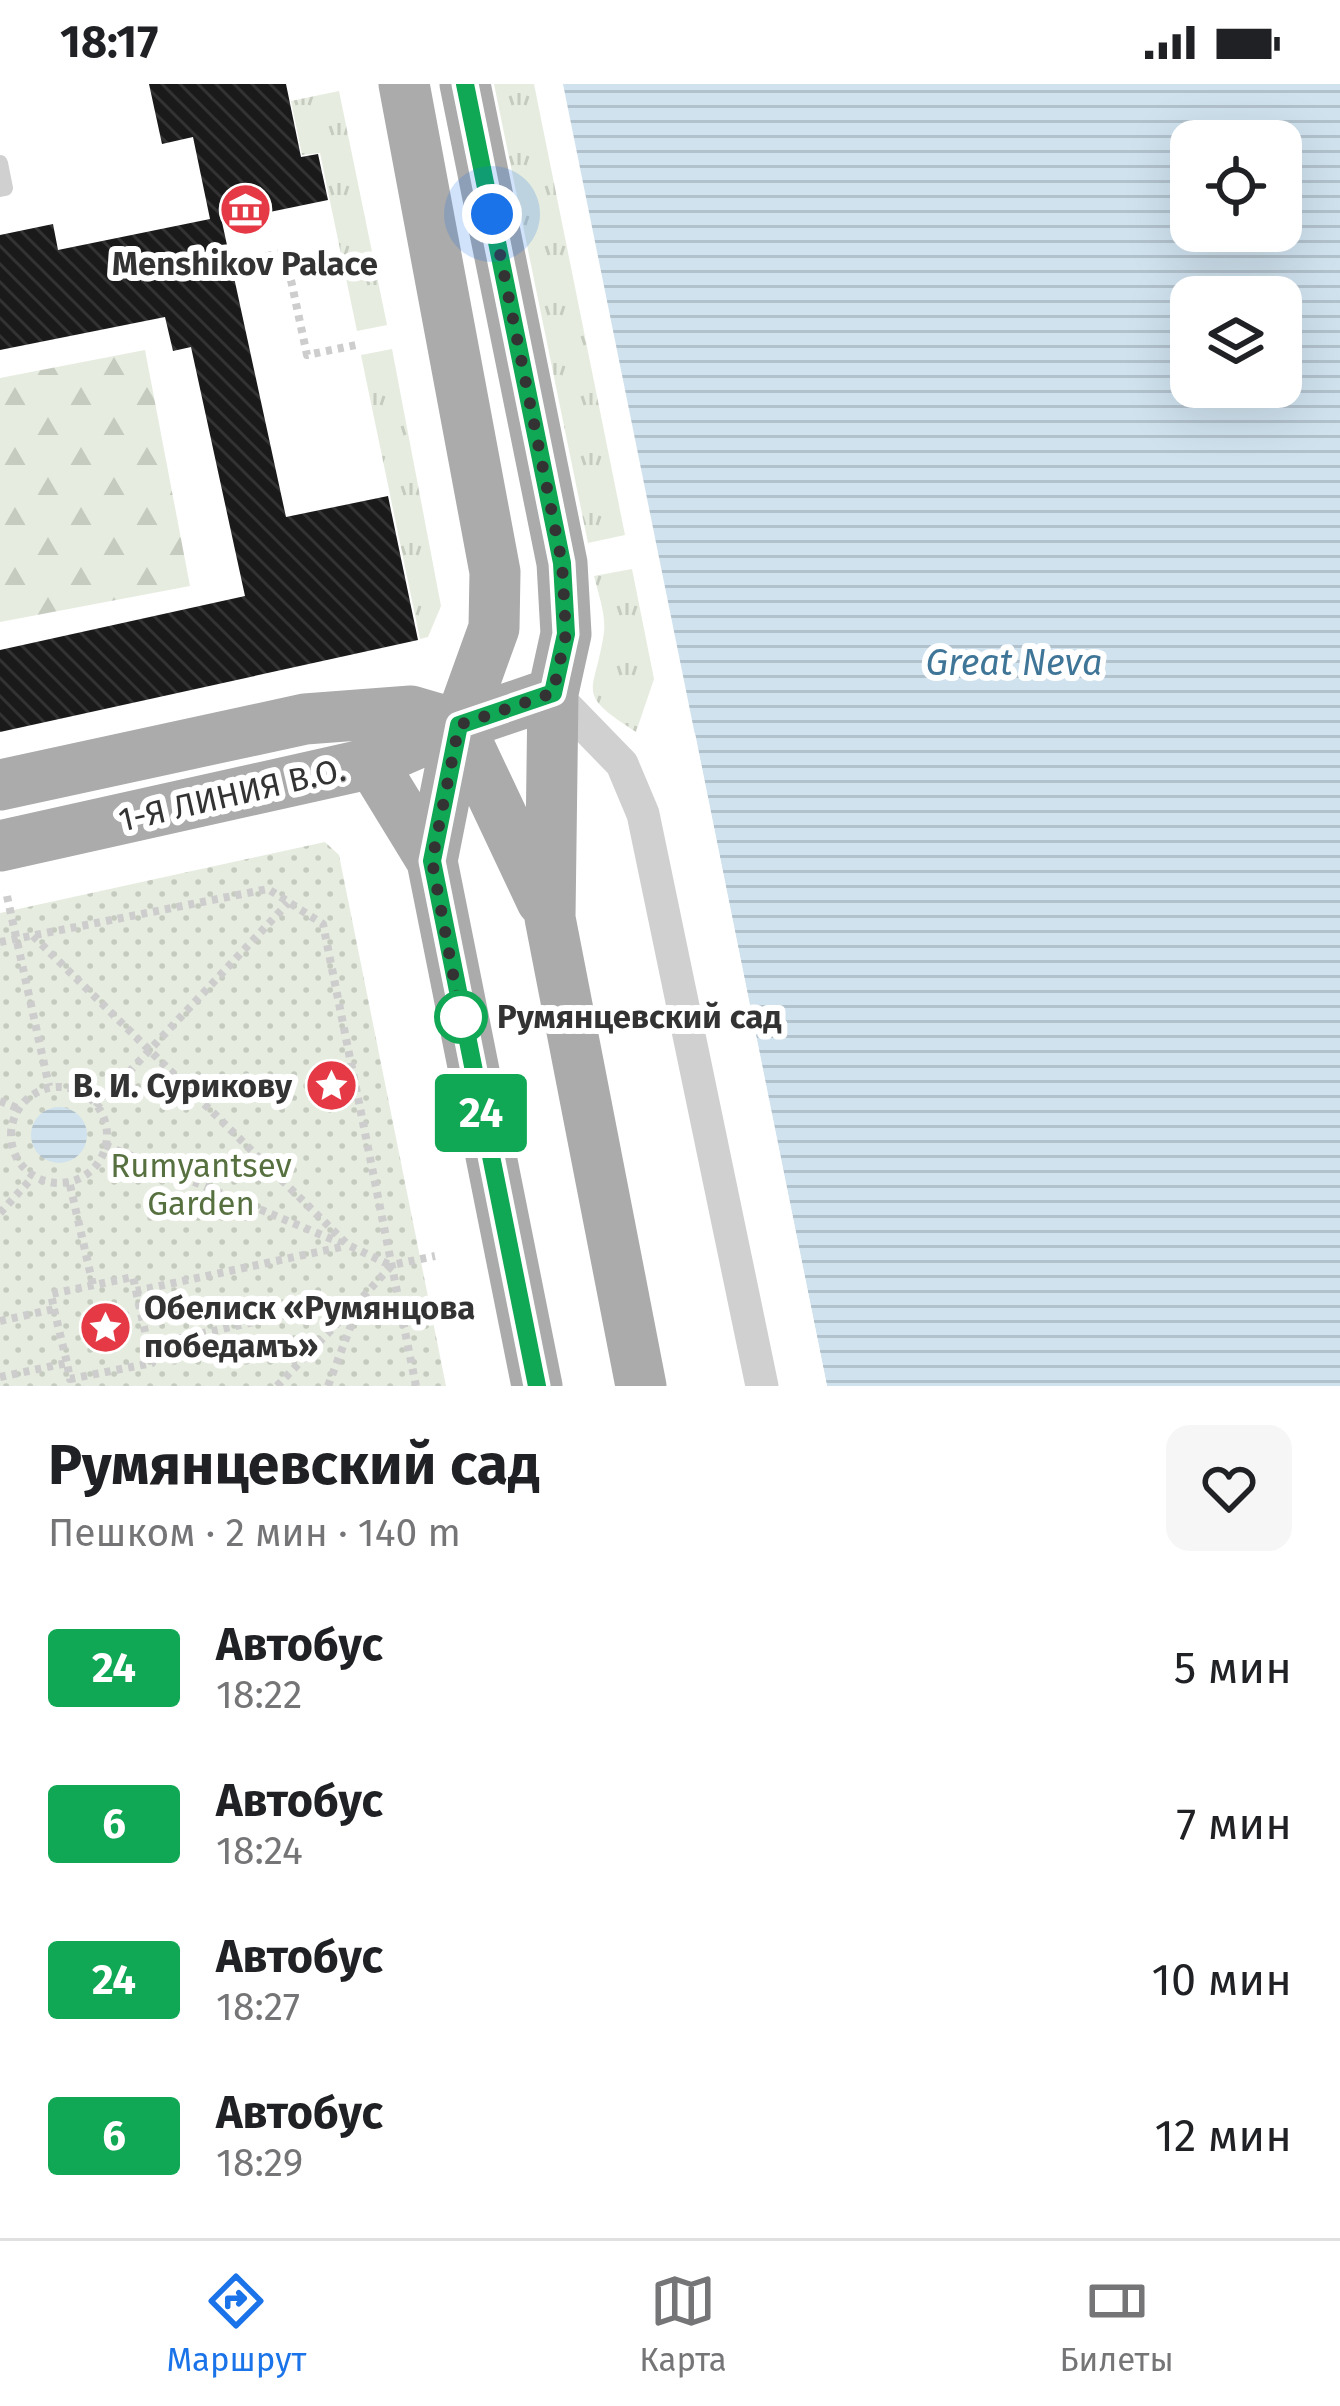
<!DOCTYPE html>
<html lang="ru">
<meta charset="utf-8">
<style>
body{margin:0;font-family:"Fira Sans",sans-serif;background:#f6f6f6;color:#202124;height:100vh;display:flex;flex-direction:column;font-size:45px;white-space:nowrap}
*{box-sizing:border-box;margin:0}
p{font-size:39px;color:#757577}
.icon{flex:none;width:66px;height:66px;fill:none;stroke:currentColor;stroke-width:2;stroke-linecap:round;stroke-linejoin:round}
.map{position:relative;height:1302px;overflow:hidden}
.drawer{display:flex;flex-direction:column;background:#fff;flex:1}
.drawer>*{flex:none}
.badge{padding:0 24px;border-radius:9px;font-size:42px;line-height:78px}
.fabs{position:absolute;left:1170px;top:36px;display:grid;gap:24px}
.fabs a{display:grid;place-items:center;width:132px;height:132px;border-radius:24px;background:#fff;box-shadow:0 12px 48px #0002;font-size:60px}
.you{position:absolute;width:60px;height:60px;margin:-30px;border:9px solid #fff;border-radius:50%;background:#1a73e8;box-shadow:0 0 0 18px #1a73e833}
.map>.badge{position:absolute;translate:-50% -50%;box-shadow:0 0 0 6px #fff}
.round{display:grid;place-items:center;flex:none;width:126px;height:126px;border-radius:24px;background:#f6f6f6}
.head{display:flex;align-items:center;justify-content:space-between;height:204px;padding:0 48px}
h1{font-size:57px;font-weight:700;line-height:90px}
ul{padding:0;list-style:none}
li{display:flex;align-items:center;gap:36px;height:156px;padding:0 48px}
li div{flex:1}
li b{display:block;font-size:45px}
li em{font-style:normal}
li .badge{min-width:132px;font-weight:700;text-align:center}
.status{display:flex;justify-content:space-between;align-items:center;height:84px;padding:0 60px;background:#fff;direction:ltr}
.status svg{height:33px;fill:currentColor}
.dock{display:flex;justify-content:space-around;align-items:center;height:168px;border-top:3px solid #e0e0e0;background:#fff;font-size:33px;color:#757577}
.dock a{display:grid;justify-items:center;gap:6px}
.dock .selected{color:#1a73e8}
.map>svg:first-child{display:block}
.grass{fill:url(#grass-tufts)}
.forest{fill:url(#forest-firs)}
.park{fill:url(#park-dots)}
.water{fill:url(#water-rules);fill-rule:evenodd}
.pier{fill:#fff}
.building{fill:url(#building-back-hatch)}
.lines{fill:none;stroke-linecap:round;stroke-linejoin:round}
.path{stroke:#cdcdcd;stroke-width:8;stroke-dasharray:6 6;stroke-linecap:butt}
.lane{stroke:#d0d0d0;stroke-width:16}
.street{stroke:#d0d0d0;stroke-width:33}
.primary{stroke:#ababab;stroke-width:51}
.line-casing{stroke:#fff;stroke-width:27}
.line{stroke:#10a855;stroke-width:18}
.walk{stroke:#333;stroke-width:12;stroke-dasharray:0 21.6}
.stop-dot{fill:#fff;stroke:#10a855;stroke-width:6}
.labels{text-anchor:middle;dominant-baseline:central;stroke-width:12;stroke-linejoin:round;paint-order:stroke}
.poi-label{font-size:33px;font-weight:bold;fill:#333;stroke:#fff}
.street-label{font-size:33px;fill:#333;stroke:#fff}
.stop-label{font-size:33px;font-weight:bold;fill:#333;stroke:#fff;text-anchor:start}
.park-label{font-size:33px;fill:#56703f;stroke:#fff}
.water-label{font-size:36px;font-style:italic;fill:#3f7597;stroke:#fff}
</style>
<div class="status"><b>18:17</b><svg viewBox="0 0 49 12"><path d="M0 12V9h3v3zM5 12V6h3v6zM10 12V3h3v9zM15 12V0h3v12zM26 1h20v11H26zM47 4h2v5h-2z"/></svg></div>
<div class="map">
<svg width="1340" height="1302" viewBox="0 0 1340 1302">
<defs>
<pattern id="grass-tufts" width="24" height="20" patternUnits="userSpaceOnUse" patternTransform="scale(3)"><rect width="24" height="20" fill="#e6ecdf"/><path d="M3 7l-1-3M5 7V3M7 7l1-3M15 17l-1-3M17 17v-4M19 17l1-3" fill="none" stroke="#c6cbc0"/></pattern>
<pattern id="forest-firs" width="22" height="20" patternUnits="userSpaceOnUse" patternTransform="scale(3)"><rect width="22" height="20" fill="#e6ecdf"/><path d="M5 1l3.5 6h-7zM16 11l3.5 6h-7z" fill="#c6cbc0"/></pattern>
<pattern id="park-dots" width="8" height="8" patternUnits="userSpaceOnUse" patternTransform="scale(3)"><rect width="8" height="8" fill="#e6ecdf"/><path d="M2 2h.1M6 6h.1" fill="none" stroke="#c6cbc0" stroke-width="1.8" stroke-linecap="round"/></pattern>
<pattern id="water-rules" width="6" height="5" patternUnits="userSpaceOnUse" patternTransform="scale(3)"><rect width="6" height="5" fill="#cfe2ee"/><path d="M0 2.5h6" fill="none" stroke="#b2c2cd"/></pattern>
<pattern id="building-back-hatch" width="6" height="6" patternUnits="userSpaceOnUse" patternTransform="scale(3)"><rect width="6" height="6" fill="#1a1a1a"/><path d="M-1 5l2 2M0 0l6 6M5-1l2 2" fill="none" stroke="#333"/></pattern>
</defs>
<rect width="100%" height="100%" fill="#fff"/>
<path class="grass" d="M494 0H534L625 451 588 459Z
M339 7 387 241 357 247 320 69 302 71 291 17Z
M392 265 441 522 428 553 420 555 361 271Z
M632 485 654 595 636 648C573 607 595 612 604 548 606 530 598 509 594 492Z"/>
<path class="forest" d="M145 266 190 502 0 538V294Z"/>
<path class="park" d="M325 758 339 771 446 1302H0V829Z"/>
<path class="water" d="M563 0H1340V1302H827ZM1191 57H1281V147H1191ZM1191 213H1281V303H1191Z
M31 1051a28 28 0 1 1 56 0a28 28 0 1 1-56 0Z"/>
<path class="pier" d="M695 649 827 1302H821L690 652Z"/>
<path class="building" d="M149 0H286L301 73 318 70 328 116 222 138 286 433 388 412 418 556 0 648V566L245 512 191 263 173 267 165 233 0 266V151L53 140 58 166 210 135 193 53 162 60Z"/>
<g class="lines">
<path class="path" d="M231 180 285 168 307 271 356 261
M7 812 49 1002
M33 852 348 1161 390 1181
M0 858 268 805 323 840 416 1302
M11 1051a48 48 0 1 1 96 0a48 48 0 1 1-96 0Z
M0 1017 17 1024
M96 1023 288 819
M105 1061 341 1159
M70 1101 93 1201
M0 1129 32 1094
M136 1207 148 1261
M54 1225 67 1279
M0 1237 54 1225 51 1210 133 1193 136 1207 346 1162
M0 1293 67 1279 70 1295 152 1279 148 1261 361 1215
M277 1302 356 1220
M328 1302 361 1215 392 1181 435 1172"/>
<path class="lane" d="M0 79 5 104 0 105"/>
<path class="street" d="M553 609 622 680 643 730 762 1302"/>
<path class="primary" d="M404 0 495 488 494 544 459 641 432 777
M465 0 562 479 566 550 553 609 550 834 641 1302
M459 641 542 817
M372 679 432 777 537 1302
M0 701 305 635 411 627 459 641
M0 762 372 679 459 641 553 609"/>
</g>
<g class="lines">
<defs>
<path id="line" d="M465 0 562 479 566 550 553 609 459 641 432 777 537 1302"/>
</defs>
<use href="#line" class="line-casing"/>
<use href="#line" class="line"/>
<path class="walk" d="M461 933 432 777 459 641 553 609 566 550 562 479 492 130"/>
</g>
<defs>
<symbol id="museum-disc" viewBox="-11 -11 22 22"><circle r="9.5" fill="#e63946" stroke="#fff"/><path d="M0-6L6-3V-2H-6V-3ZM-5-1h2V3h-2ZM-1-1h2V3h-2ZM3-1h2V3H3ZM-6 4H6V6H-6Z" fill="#fff"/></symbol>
<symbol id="sight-disc" viewBox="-11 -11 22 22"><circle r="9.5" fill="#e63946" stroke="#fff"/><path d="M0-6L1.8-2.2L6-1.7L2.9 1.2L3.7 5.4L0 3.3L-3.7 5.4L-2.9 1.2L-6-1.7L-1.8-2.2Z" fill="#fff"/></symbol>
</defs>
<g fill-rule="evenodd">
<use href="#museum-disc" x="216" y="96" width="59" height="59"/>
<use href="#sight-disc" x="302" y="972" width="59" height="59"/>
<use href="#sight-disc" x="76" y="1214" width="59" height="59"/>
</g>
<circle class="stop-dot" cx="461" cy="933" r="24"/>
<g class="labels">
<g class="poi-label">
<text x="245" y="180">Menshikov Palace</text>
<text x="292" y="1002" text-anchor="end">В. И. Сурикову</text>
<text x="144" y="1224" text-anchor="start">Обелиск «Румянцова<tspan x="144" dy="38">победамъ»</tspan></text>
</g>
<g class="street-label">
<text transform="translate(232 711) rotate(-13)">1-Я ЛИНИЯ В.О.</text>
</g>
<g class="stop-label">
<text x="497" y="933">Румянцевский сад</text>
</g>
<g class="park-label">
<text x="201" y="1082">Rumyantsev<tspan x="201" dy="38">Garden</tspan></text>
</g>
<g class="water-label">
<text x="1014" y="579">Great Neva</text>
</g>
</g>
</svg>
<div class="fabs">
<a><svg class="icon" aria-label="locate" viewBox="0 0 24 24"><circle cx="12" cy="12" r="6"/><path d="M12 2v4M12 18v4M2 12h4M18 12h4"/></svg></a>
<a><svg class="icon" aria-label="layers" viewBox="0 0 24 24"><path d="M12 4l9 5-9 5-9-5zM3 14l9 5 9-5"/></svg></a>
</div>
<div class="you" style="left:492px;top:130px"></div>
<b class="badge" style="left:481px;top:1029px;background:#10a855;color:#fff">24</b>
</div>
<section class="drawer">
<div class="head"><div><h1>Румянцевский сад</h1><p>Пешком · 2 мин · 140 m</p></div><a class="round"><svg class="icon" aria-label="heart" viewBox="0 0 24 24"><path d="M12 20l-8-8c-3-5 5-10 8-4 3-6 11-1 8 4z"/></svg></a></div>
<ul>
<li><span class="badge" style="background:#10a855;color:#fff">24</span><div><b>Автобус</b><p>18:22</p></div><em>5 мин</em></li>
<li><span class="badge" style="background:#10a855;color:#fff">6</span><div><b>Автобус</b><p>18:24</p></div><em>7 мин</em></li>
<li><span class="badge" style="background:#10a855;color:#fff">24</span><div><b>Автобус</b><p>18:27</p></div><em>10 мин</em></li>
<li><span class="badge" style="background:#10a855;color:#fff">6</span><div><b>Автобус</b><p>18:29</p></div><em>12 мин</em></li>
</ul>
</section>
<nav class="dock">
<a class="selected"><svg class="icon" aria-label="directions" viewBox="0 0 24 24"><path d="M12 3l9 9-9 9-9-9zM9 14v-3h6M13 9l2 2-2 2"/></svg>Маршрут</a>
<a><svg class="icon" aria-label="map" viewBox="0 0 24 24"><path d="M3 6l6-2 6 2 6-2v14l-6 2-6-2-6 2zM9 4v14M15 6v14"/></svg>Карта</a>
<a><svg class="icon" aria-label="tickets" viewBox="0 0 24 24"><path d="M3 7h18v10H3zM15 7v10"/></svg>Билеты</a>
</nav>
